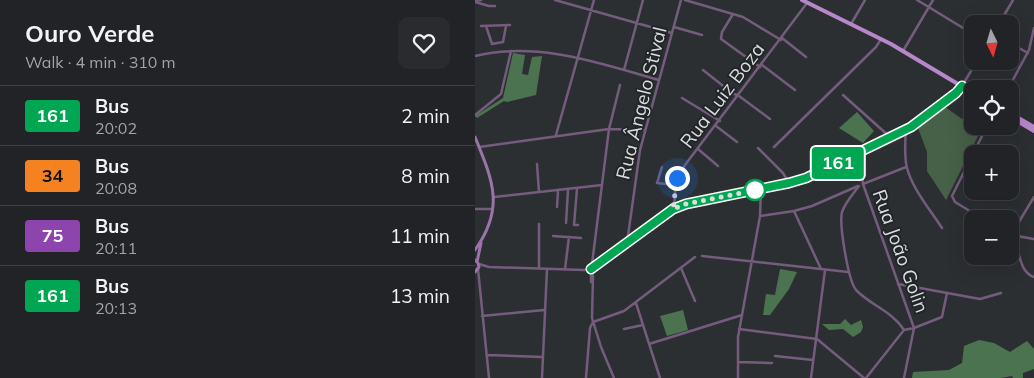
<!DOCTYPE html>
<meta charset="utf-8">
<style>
body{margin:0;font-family:Mulish,sans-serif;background:#292b2e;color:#f1f3f6;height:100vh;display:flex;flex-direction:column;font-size:19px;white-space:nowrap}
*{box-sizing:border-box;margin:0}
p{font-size:16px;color:#a2a4a7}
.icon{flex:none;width:28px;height:28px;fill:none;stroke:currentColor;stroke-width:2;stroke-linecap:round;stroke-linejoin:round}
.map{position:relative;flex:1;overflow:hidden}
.drawer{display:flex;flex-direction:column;background:#212326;width:475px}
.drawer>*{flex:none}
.badge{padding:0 10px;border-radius:4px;font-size:18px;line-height:32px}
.needle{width:32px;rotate:175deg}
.controls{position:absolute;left:489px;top:15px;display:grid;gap:10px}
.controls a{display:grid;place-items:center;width:55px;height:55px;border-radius:10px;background:#212326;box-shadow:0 5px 20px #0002,0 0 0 1px #3e4043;font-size:25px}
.you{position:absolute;width:25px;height:25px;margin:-12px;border:4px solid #fff;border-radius:50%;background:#1a73e8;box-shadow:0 0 0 8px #1a73e833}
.map>.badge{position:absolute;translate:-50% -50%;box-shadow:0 0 0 2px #fff}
.round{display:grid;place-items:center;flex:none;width:52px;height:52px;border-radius:10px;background:#292b2e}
.headline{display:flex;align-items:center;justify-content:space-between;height:85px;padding:0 25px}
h1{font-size:24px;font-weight:700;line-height:38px}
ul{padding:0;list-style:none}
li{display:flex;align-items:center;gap:15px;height:60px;padding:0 25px;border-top:1px solid #3e4043}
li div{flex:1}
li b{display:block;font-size:19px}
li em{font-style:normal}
li .badge{min-width:55px;font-weight:700;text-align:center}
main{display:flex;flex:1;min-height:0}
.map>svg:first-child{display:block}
.green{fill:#476048}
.forest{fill:#4c734f}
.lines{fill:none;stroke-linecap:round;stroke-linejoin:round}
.minor{stroke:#745c7d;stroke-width:2.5}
.tertiary{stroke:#745c7d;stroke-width:2.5}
.secondary{stroke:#9a74a9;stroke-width:3}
.primary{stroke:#b886cb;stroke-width:4}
.line-casing{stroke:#fff;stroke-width:11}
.line{stroke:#00a651;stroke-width:8}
.walk{stroke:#dbdddf;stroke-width:5;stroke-dasharray:0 9}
.stop-dot{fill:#fff;stroke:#00a651;stroke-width:2.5}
.labels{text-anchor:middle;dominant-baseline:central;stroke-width:4;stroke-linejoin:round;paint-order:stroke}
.street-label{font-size:19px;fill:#dbdddf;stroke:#222628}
</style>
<main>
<section class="drawer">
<div class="headline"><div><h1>Ouro Verde</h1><p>Walk · 4 min · 310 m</p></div><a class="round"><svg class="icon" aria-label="heart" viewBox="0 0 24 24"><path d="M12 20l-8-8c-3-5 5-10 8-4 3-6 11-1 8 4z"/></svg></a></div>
<ul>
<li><span class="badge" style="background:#00a651;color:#fff">161</span><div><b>Bus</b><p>20:02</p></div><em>2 min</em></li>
<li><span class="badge" style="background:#f58220;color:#111">34</span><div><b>Bus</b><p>20:08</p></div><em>8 min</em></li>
<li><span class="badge" style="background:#8e44ad;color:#fff">75</span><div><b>Bus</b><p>20:11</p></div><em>11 min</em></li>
<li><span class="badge" style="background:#00a651;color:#fff">161</span><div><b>Bus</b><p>20:13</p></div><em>13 min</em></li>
</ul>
</section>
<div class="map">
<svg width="559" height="378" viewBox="0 0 559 378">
<rect width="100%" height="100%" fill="#2c2f32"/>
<path class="green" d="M470 107 487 119 493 112 497 115 498 126H508L471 200 452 171V152L443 128Z"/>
<path class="forest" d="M38 53 50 55 47 74 53 75 57 57 67 56 61 95 32 102 29 101 2 118 0 116 28 98Z
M382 112 399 131 388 143 364 128Z
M305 269 322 272 314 289 295 315H288L291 294 300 295Z
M208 310 213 330 192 336 185 316Z
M370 319 376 325 386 320 388 327 386 332 378 337 368 329 354 330 347 324H365Z
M504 340 519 343 535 352 552 341 559 349V369L548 373V378H538L537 376 526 378H437L438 372 474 370 487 363 489 346Z"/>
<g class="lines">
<path class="minor" d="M80 0 197 33
M210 0 268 17 306 40
M442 0 498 34
M0 1 6 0
M0 2 14 6H20
M258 14 247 32 246 39 285 67
M524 24 538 0
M6 26 35 25
M11 26 17 44 28 42 31 26
M199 27 227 35
M307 38 331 57
M535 43 553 53
M428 51 458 0
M0 56C63 41 124 63 184 80
M287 65 320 90
M149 70 168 0
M228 70 257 93 264 96 295 119
M487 86 502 61
M533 89 554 50 559 28
M368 95 415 137
M207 98 245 121
M0 115 26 94 36 51
M241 126 262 142
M431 129C430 142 429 156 432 168 437 188 456 211 467 228
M81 135 119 0
M4 147 134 129 170 130
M299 147 401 47 406 39
M283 148 308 173 314 183
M223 149 243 166
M383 153 388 184 439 328 429 378
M498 154 477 196 480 202 508 219
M498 154 512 126
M62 164 64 192
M187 167 182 183 201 185
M388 184 431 167
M384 186C378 194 370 203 367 212 364 223 373 283 382 291 397 306 417 311 429 330
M102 189 99 225H103
M19 197 127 185
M559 197 536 235C546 247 542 271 559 277
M82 207 83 191
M0 209H17
M199 209 201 180 204 173 332 3
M319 211 346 269
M285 216 319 211 337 206 383 186
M91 223 93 190
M64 224V268
M536 235 559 239
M78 236 106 238
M152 243 165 150 206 0
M227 256 373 272
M117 264 134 129 145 85
M206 268 220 301
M3 269 14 378
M90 269 94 237
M423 284 505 299 526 293
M161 303 185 378
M7 316 69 310
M149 329 168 325
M264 329 342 339 389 378
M174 344 267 315
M12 355 67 357
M300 356 338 360
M263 362 297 363
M67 378 72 269
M111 378 115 328 118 322 149 311 220 257
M263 378V337L285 216 286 189
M336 378 350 270
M391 378 429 330 439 328 467 317 472 293"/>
<path class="tertiary" d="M376 24 390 0
M4 264 14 267 109 270 116 269 202 207 314 183 331 178 436 127 481 93 487 86
M116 269 118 276 117 318 126 347 139 378
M116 270V282"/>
<path class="secondary" d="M0 137C18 181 30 208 0 250
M0 260 3 263 4 267 0 272
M2 262 6 243"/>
<path class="primary" d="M327 0 416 44 498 93
M535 113 559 127
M535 117 559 131"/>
</g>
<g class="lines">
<defs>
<path id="line" d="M116 269 198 209 211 204 314 183 331 178 436 127 481 93 487 86"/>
</defs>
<use href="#line" class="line-casing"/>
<use href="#line" class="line"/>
<path class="walk" d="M202 178 198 209 211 204 286 189 280 190"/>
</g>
<circle class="stop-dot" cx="280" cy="190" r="10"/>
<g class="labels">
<g class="street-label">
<text transform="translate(247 95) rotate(-53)">Rua Luiz Boza</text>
<text transform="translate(166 103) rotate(-76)">Rua Ângelo Stival</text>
<text transform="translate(426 251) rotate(70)">Rua João Golin</text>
</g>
</g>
</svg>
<div class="controls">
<a><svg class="needle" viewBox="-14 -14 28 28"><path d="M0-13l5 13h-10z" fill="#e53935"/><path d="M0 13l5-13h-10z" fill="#a2a4a7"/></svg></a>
<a><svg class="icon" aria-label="locate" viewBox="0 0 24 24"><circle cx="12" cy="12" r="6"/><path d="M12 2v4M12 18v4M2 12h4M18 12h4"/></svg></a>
<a>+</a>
<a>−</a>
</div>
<div class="you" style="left:202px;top:178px"></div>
<b class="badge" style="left:363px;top:163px;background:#00a651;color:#fff">161</b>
</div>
</main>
